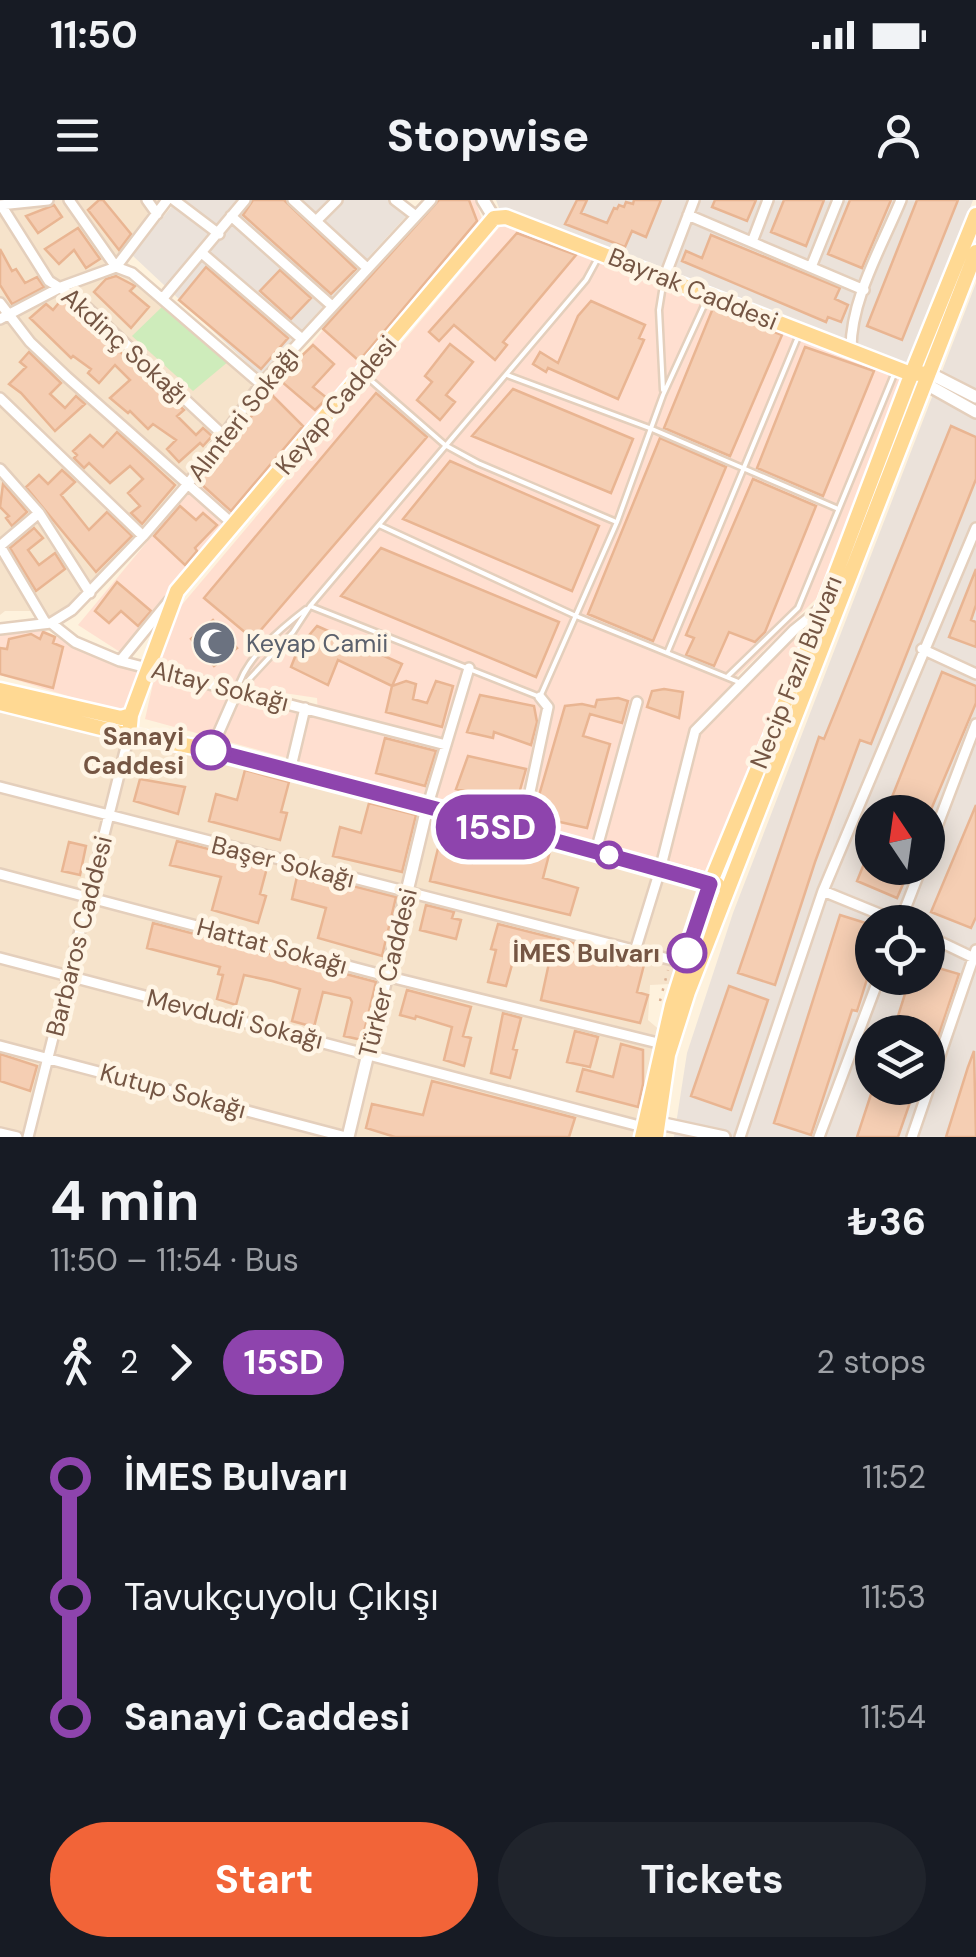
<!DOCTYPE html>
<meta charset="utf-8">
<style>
body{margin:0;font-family:"DM Sans",sans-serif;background:#20242c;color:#f1f3f6;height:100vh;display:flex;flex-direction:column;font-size:38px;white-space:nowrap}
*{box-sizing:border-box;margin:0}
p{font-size:32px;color:#9ea1a6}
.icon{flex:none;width:55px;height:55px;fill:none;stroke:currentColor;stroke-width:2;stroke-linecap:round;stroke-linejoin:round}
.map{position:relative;height:937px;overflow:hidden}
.drawer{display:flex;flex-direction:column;background:#171b24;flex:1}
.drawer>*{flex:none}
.badge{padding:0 20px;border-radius:32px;font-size:35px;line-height:65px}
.needle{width:65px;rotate:347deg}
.controls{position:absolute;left:855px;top:595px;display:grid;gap:20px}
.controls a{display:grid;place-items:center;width:90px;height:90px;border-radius:50%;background:#171b24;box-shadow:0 5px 25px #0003;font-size:50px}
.map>.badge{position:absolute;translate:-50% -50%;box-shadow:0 0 0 5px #fff}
.legs{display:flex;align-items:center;gap:15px;height:110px;padding:0 50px;font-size:32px}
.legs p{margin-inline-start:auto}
.summary{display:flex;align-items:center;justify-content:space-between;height:170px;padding:0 50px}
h1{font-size:55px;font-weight:700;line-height:75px}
.primary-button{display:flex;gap:20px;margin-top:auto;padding:20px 50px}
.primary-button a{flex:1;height:115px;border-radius:60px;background:#f26438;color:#fff;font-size:40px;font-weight:700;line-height:115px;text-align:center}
.primary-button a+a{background:#20242c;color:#f1f3f6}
ul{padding:0 50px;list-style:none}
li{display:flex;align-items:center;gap:35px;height:120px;font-size:38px}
li i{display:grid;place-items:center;width:15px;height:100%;margin:0 12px;background:currentColor}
li i::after{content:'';width:25px;height:25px;margin:-12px;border:8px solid;border-radius:50%;background:#171b24}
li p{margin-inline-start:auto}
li:first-child i{background:linear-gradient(#0000 50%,currentColor 0)}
li:last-child i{background:linear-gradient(currentColor 50%,#0000 0)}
.status{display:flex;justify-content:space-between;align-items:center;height:70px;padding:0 50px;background:#171b24;direction:ltr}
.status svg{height:28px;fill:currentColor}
header{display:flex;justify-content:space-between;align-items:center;height:130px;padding:0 50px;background:#171b24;font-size:45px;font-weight:700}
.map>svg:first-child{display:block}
.residential{fill:#f6e3cb}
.commercial{fill:#ffdfd0}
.industrial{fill:#ebe2da;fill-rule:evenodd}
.green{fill:#ceecbb}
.building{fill:#f5ceb3;stroke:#e9b592;stroke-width:2.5}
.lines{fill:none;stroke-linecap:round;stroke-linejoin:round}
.service-casing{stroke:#e4cfbc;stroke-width:9}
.minor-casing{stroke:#e4cfbc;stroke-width:14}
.tertiary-casing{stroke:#e4cfbc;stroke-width:16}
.primary-casing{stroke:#fff;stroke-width:19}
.path{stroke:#dab296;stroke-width:2.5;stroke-dasharray:2.5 8;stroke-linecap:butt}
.service{stroke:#fff;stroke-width:4}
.minor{stroke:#fff;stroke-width:9}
.tertiary{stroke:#fff;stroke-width:11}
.primary{stroke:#ffd993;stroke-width:14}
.line-1-casing{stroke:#fff;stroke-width:22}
.line-1{stroke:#8e44ad;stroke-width:15}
.stop-1-dot{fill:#fff;stroke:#8e44ad;stroke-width:5}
.labels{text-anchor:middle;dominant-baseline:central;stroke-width:9;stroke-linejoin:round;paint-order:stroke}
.street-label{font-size:25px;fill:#755644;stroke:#fff5e5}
.worship-label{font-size:25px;fill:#5b616d;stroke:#fff5e5;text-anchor:start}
.stop-label{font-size:25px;font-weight:bold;fill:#755644;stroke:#fff5e5;text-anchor:end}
</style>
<div class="status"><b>11:50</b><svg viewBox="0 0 49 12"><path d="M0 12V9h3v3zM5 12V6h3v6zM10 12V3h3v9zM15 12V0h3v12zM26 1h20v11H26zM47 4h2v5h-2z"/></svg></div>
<header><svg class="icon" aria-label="menu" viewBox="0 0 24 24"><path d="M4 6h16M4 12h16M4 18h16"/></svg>Stopwise<svg class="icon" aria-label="person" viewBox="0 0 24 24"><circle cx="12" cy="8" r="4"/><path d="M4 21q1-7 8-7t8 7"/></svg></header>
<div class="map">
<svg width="976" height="937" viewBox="0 0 976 937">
<rect width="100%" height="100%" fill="#fef2dd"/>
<path class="residential" d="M0 0H162L119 55 257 180 183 279 61 421 35 411H5L0 415Z
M0 508 231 562 421 612 342 937H0Z
M432 616 702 689 670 784 650 785 648 820 662 832 656 840 637 937H354Z"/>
<path class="commercial" d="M431 0H475L482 19 120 452 78 425Z
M502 24 668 83 905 176 819 396 730 483 736 486 807 423 708 673 145 519 155 475 318 513 317 498 224 484 153 465 175 413Z
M38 427 93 456 141 470 126 514 0 475V433Z"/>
<path class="industrial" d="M177 0H398L411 11 260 175 132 55Z
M496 0H973L910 167 499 8Z
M976 83V937H674L687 853 733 713ZM872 612H928V668H872ZM872 722H928V778H872ZM872 832H928V888H872Z"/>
<path class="green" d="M165 104 229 161 193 191 132 136Z"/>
<path class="building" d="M99 0H103L131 34 119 50 88 10Z
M253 0H284L356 69 331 94 243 15Z
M439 0H469L477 21 359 161 323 129Z
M577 0H587L581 13 607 23 614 8 617 9 619 5 624 7 626 2 633 4 634 0H661L646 37 632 31 625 47 565 24Z
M715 0H756L747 21 712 7Z
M784 0H824L806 46 771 32Z
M850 0H891L862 68 828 54Z
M917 0H958L902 140 867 126Z
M54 5 62 17 38 33 26 16Z
M78 28 100 59 86 68 74 50 59 64 45 49Z
M517 33 576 55 503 142 507 145 495 160 454 125 439 141 429 132Z
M711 35 840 88 835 99 848 105 841 122 828 117 826 122 682 61 686 51 702 58Z
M0 49 12 71 16 69 25 83 37 77 44 87 12 104 0 85Z
M206 67 288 138 261 169 179 100Z
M280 70 311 98 291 119 260 91Z
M116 76 135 86 130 91 149 107 131 128 94 92 106 79Z
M62 99 184 210 177 216 196 235 203 228 212 236 203 246 200 243 179 262 167 249 176 240 153 224 148 229 130 211 128 213 110 198 130 180 115 165 99 183 88 173 91 169 73 156 71 158 30 118 46 104 53 110Z
M591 101 645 125 639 138 644 140 618 199 548 168 546 172 533 164 540 152 558 163 578 116Z
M713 108 782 135 730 256 664 228Z
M450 144 473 162 446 195 455 202 440 220 417 200 432 182 425 176Z
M313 145 334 164 313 187 327 198 315 210 282 182 294 169 291 166Z
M805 147 874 171 823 296 757 268Z
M29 152 61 183 50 194 65 208 76 196 85 204 55 231 21 193 9 184 26 167 20 162Z
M513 189 633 239 611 293 472 236Z
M270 193 303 226 231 311 199 282Z
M376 193 427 237 253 439 204 398Z
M951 226 976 237V279L871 544 860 540 815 662 775 785 738 773 819 537 824 539Z
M117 232 175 285 142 324 131 313 140 306 128 293 143 279 130 266 110 283 89 263 84 268 74 258 77 255 73 251 90 235 103 247Z
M660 238 726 267 653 441 588 414Z
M450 261 599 326 572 391 403 319Z
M62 270 75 282 61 295 89 330 107 312 132 336 96 372 26 287 39 275 48 284Z
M753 279 816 306 765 432 755 442 729 432 714 466 686 455 694 438 686 435Z
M3 284 27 312 12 326 6 318 9 316 0 307Z
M180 306 196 320 203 313 217 325 195 348 197 351 185 365 154 336Z
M34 328 43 338 28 350 39 365 55 353 65 369 36 391 10 348Z
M381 348 559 422 536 477 341 396Z
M976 369V405L971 420 976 422V447L949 437Z
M117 382 151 411 138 426 121 411 109 423 95 411Z
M213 420 237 448 214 466 191 439Z
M317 426 402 464 392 486 338 460 328 485 291 467 299 447Z
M43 432 55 437 53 443 63 447 53 488 0 474V448L7 449 9 439 31 434 40 439Z
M942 472 976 486V503L930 612H886Z
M406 481 416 484 413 499 427 503 436 481 453 486 442 527 386 512 392 486Z
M664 489 683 492 679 518 647 507 652 491Z
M480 495 534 506 537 522 531 545 494 532 493 538 467 532Z
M618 498 628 501 622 523 590 514 583 536 610 544 587 628 533 616 565 506 582 504 595 507 597 500Z
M385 538 436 551 425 586 376 573Z
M468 556 526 569 516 604 456 589Z
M245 570 289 582 281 612 287 613 280 640 209 621 216 594 237 600Z
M140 579 185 587 178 614 134 601Z
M369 603 416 615 402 672 333 656 340 627 361 633Z
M976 605V717L971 728 931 712Z
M443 628 453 631 447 656 472 663 481 632 550 651 543 678 578 688 570 715 430 681Z
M177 641 268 664 260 694 266 696 258 723 212 710 221 677 170 665Z
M69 642 86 646 80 675 62 671Z
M872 644V668H910L897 698 857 681Z
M298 672 396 697 382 756 318 738 326 708 292 699Z
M426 705 454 712 452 718 461 720 456 739 420 730Z
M840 715 872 725V763L857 811 852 810 811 935 774 923Z
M153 723 376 782 362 840 344 836 352 802 350 798 323 792 314 827 292 821 300 789 272 781 244 775 236 805 217 799 223 775 218 774 220 767 147 748Z
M498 724 645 761 637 792 648 795 640 823 541 800 549 763 515 754 506 786 488 782 496 750 491 749Z
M928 765 959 774 928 867V832H893L910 778H928Z
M729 786 768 800 731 910 691 896Z
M407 790 471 807 463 836 471 838 464 866 444 860 452 827 416 816 415 819 400 815Z
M503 813 521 818 513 849 517 850 510 878 491 873Z
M575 831 598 837 590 867 567 862Z
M621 844 643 850V884L638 907 577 891 583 869 613 877Z
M974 851 976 937H946L968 867Z
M0 854 37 866 30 891 0 881Z
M432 881 575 918 569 937H395L366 928 372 904 423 915Z
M873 888H915L898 937H857Z"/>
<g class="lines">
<defs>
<path id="service" d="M507 175 652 229 836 308
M366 176 445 245 478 263 614 321
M663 190 659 110 663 85
M379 325 576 416 741 483
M310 406 540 497 617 322 663 195 707 99
M668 451 798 137
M727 477 798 408 895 172
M241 488 293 432 310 406 586 80 598 58
M237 491C244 459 280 429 306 409"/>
<path id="minor" d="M69 0 116 67 132 73 261 184
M147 0 157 14
M174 0 219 34
M293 0 366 67
M395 0 416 16
M0 5 48 0
M1 5 49 81 79 100 222 234
M688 15 864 90
M231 16 331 105
M316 21 337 0
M752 42 768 0
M203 54 302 139
M811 67 838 0
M665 76 694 0
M163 98 245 0
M0 103 30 142 67 177 234 325
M0 119 61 87 116 67 167 0
M851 151C850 100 882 46 901 0
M0 198 143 336
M0 269 39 313 90 393
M0 346 45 422
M0 346 39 313
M51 423 72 410 143 336 188 284 261 184 431 0
M0 429 51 423 75 442 120 461 446 545
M922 449 976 474
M120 461 169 401
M211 550 237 491
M290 571 305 508
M0 587 684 763
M427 608 469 468
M521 634 548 507 540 497
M928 650 976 524
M596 651 637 502
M0 674 386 776 662 844
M823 691 899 722
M900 722 921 668
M928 736 976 759
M635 751 660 670 695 531 794 430 820 409
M0 758 643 927
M0 846 346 937
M0 933 17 937
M28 937 129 535
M740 937 823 691 976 328
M819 937 879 778
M912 937 976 750"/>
<path id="tertiary" d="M483 0 494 18
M929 173 976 197
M919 180 976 212
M650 921 724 937
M348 937 427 608"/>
<path id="primary" d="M0 490 121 518 131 515
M0 503 129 535 211 550 717 684
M129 535 131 515 177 391 494 18 506 17 911 174 929 173
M642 937 672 805 710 684 810 442 908 183 976 15
M656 937 668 855 688 792 976 52"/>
</defs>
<use href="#service" class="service-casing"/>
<use href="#minor" class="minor-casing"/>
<use href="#tertiary" class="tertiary-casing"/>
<use href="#primary" class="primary-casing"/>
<path class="path" d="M660 801 668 770"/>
<use href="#service" class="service"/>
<use href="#minor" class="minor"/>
<use href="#tertiary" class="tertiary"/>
<use href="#primary" class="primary"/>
</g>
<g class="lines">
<defs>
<path id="line-1" d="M211 550C378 594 545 636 710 684L687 753"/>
</defs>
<use href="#line-1" class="line-1-casing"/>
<use href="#line-1" class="line-1"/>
</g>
<defs>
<symbol id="mosque-disc" viewBox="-11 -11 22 22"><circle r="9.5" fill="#6b7280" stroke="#fff5e5"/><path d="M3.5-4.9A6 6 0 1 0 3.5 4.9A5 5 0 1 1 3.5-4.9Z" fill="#fff"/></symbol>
</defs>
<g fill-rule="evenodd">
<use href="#mosque-disc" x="189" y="418" width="50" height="50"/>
</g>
<g class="stop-1-dot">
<circle cx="211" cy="550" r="18"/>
<circle cx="609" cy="655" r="12"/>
<circle cx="687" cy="753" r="18"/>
</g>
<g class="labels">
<g class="street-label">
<text transform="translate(693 89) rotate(22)">Bayrak Caddesi</text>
<text transform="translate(125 146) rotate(42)">Akdinç Sokağı</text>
<text transform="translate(336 205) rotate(-50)">Keyap Caddesi</text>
<text transform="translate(243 214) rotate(-52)">Alınteri Sokağı</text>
<text transform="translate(796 472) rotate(-68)">Necip Fazıl Bulvarı</text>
<text transform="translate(220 486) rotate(14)">Altay Sokağı</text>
<text transform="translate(283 662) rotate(14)">Başer Sokağı</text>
<text transform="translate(79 736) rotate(-76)">Barbaros Caddesi</text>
<text transform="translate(272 746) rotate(15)">Hattat Sokağı</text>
<text transform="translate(388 773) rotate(-76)">Türker Caddesi</text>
<text transform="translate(235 819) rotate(14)">Mevdudi Sokağı</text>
<text transform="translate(173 891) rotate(15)">Kutup Sokağı</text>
</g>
<g class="worship-label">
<text x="246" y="443">Keyap Camii</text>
</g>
<g class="stop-label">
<text x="184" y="536">Sanayi<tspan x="184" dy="29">Caddesi</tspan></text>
<text x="660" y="753">İMES Bulvarı</text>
</g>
</g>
</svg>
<div class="controls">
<a><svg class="needle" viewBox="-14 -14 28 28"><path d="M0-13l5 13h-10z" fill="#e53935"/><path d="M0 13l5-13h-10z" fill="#9ea1a6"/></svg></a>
<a><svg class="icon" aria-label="locate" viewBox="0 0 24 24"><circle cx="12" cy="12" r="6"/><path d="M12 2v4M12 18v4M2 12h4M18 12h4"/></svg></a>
<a><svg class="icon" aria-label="layers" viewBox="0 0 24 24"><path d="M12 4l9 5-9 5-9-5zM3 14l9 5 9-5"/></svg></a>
</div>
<b class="badge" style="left:496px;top:627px;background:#8e44ad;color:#fff">15SD</b>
</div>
<section class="drawer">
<div class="summary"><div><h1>4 min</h1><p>11:50 – 11:54 · Bus</p></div><b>₺36</b></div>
<div class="legs"><svg class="icon" aria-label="walk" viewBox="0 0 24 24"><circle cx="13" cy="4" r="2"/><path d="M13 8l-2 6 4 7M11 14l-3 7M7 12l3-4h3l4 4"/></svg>2<svg class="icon" aria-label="forward" viewBox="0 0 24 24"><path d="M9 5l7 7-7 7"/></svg><b class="badge" style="background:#8e44ad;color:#fff">15SD</b><p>2 stops</p></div>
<ul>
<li><i style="color:#8e44ad"></i><b>İMES Bulvarı</b><p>11:52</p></li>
<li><i style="color:#8e44ad"></i><span>Tavukçuyolu Çıkışı</span><p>11:53</p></li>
<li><i style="color:#8e44ad"></i><b>Sanayi Caddesi</b><p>11:54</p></li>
</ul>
<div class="primary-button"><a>Start</a><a>Tickets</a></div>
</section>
